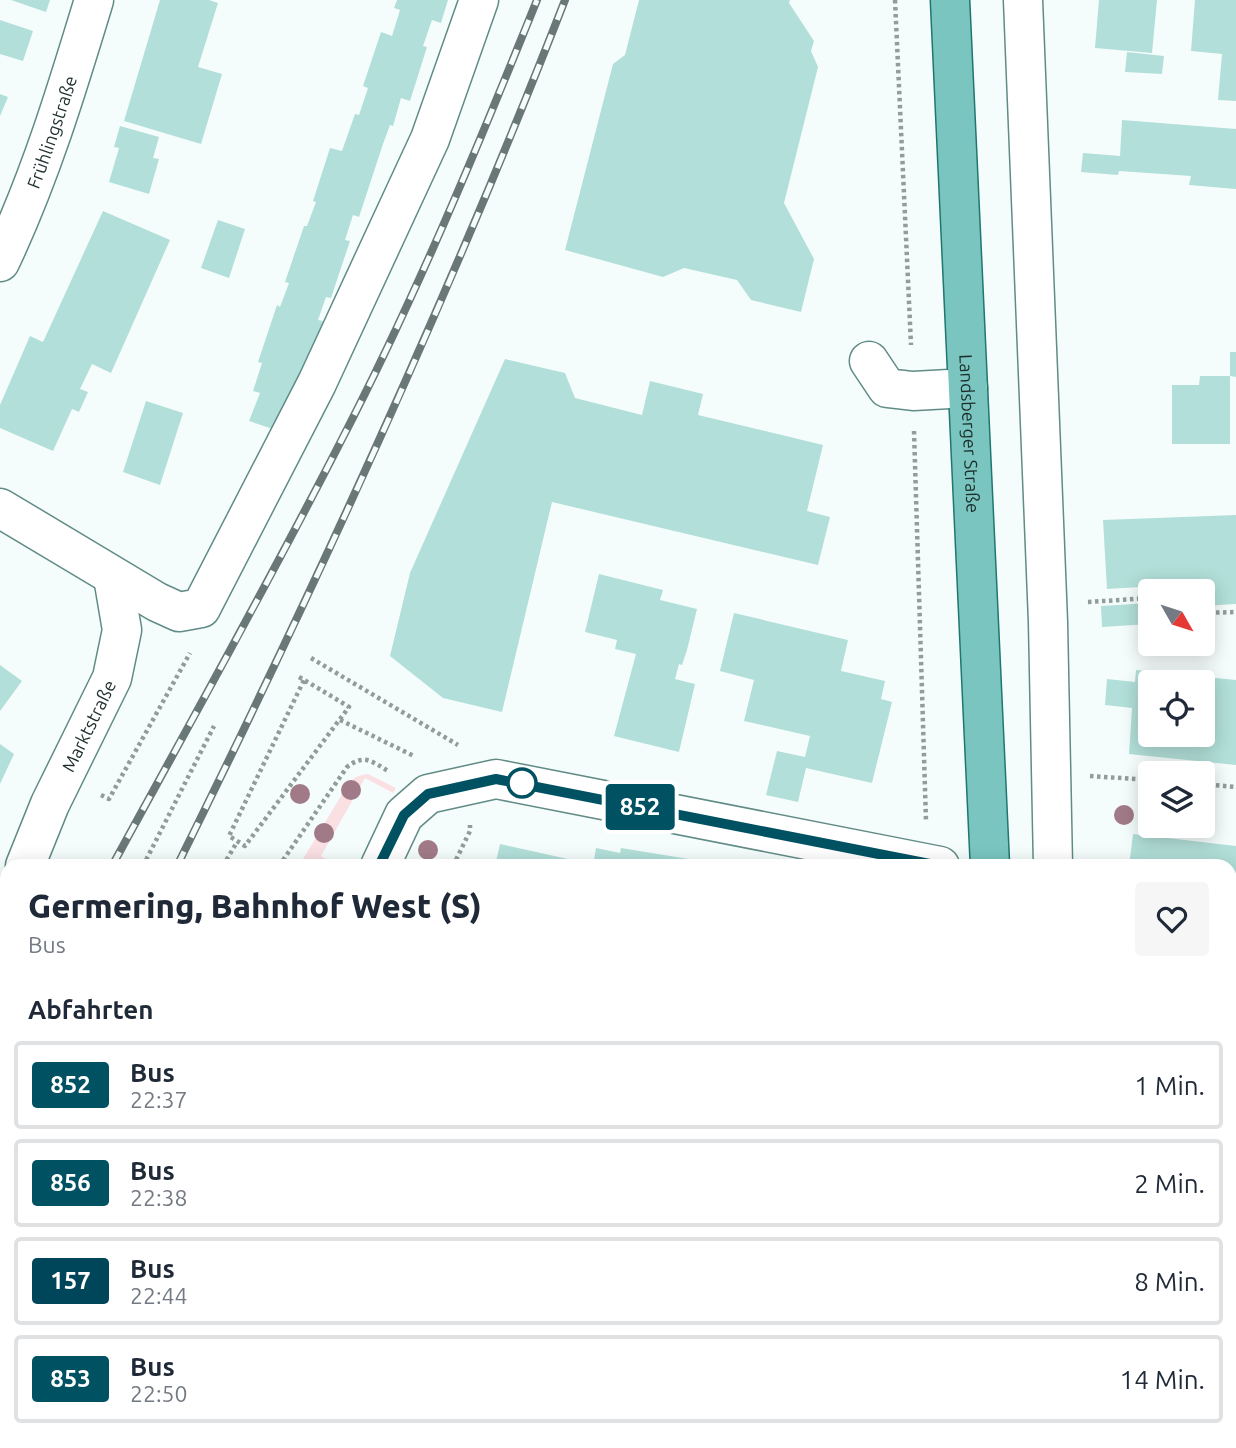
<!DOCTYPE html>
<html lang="de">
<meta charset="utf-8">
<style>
body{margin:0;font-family:Ubuntu,sans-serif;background:#f6f6f7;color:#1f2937;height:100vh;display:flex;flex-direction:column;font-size:26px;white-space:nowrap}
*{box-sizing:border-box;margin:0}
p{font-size:23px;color:#747a83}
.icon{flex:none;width:38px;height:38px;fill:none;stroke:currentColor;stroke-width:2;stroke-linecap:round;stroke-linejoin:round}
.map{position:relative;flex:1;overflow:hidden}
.details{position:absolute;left:0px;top:859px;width:1237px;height:590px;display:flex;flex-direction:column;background:#fff;border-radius:21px 21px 0 0;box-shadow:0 4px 18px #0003}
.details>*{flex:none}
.badge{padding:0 14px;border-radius:5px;font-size:24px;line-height:46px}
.needle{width:46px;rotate:129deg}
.fabs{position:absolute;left:1138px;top:579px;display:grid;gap:14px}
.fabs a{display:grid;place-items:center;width:77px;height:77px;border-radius:7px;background:#fff;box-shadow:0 4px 18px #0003;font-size:35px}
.map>.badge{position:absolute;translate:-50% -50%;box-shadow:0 0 0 4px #fff}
h2{padding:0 28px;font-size:26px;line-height:63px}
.round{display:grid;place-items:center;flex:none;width:74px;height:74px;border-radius:7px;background:#f6f6f7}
.summary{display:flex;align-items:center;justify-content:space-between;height:119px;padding:0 28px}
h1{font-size:33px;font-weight:800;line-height:52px}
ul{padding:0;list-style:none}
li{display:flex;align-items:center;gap:21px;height:88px;margin:0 14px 10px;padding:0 14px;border:4px solid #e0e1e3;border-radius:7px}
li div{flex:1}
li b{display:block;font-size:26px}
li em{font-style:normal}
li .badge{min-width:77px;font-weight:700;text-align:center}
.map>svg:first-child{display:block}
.green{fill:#fadfe3}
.building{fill:#b2dfd9;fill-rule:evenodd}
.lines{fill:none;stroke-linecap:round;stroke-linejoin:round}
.minor-casing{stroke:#618b86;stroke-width:41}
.major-casing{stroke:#1f7770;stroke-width:41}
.path{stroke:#909d9b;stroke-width:4.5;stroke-dasharray:3.5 3.5;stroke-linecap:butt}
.minor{stroke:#fff;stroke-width:38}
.major{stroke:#7ac5bf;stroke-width:38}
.rail-casing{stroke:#697876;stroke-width:8}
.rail{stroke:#f5fdfc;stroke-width:5;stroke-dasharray:16;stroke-linecap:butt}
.tree{fill:#a17a87}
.line-casing{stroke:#fff;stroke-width:16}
.line{stroke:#005262;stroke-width:10}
.stop-dot{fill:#fff;stroke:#005262;stroke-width:3.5}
.labels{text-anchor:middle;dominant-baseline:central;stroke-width:6;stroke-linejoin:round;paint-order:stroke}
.street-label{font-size:18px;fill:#1c2e2c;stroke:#f5fdfc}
</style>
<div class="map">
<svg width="1236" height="1448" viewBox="0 0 1236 1448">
<rect width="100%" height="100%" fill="#f5fdfc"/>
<path class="green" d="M368 774 396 788 393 793 365 778 321 856 338 866H305L300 864 350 781 358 776Z"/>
<path class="building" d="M11 0H50L46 12Z
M160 0H209L218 3 198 67 222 74 201 144 124 121Z
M397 0H448L441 23 432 20 423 46 427 47 410 101 401 98 393 126 390 125 383 144 359 217 353 215 345 240 350 241 331 298 326 297 318 320 323 321 305 377 299 376 279 431 249 421 260 393 253 391 262 363 258 362 277 305 280 307 289 283 285 282 304 226H307L316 202 313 201 330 148 342 151 355 114 359 115 368 88 363 86 381 32 392 36 400 10 394 8Z
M639 0H790L789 3 814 41 811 51 818 67 784 203 814 259 801 312 751 300 737 280 684 268 663 277 565 250 613 64 625 55Z
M1099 0H1157L1152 53 1095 48Z
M1195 0H1236V101L1218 100 1222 54 1191 51Z
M0 20 33 31 23 61 0 54Z
M1127 52 1164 56 1162 74 1125 72Z
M0 94 8 97 0 116Z
M1122 120 1236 129V189L1189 185 1191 176 1119 171 1118 175 1081 172 1083 153 1120 156Z
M120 126 159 137 153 158 159 159 149 194 109 182 119 148 114 147Z
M103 211 170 240 111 373 92 364 80 389 88 392 79 412 72 409 53 451 0 428V405L30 336 43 342Z
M218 220 245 229 229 278 201 268Z
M1230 352H1236V377L1230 376Z
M505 359 565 373 575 398 642 415 650 381 703 394 698 415 823 445 807 511 830 517 818 565 552 502 502 712 443 698 390 656 410 573Z
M1200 376H1230V444H1172V385H1199Z
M146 401 183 413 160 485 123 472Z
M1236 515V604L1202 606V592H1175L1174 585 1107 589 1103 520Z
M599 574 663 590 660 600 697 609 687 650 682 665 679 664 675 679 695 684 679 752 614 736 636 654 615 649 617 640 585 632Z
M1150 603V624L1102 627 1101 606Z
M734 613 848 640 841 671 885 681 881 699 892 702 872 783 806 768 798 802 766 795 777 751 805 757 810 736 744 721 754 680 720 671Z
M0 665 22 681 0 711Z
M1136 670 1236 680V765L1129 754 1132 708 1105 705 1107 679 1135 682ZM1150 682H1202V735H1150Z
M0 744 14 754 0 784Z
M1133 834 1236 846V899L1230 898V866H1129Z
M500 844 568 859 566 866H495Z
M596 848 620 853 621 848 701 861 700 866H593Z
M1230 935H1236V999L1230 998Z
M1230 1074 1236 1075V1176L1230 1175Z
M1230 1318 1236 1319V1397L1230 1395Z
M278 1442H357L355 1448H275Z
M523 1442H710L709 1448H522Z"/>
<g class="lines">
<defs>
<g id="minor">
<path d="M1023 0 1048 622 1053 866"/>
<path id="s1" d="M0 262C40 178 67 89 94 0"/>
<path d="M869 361 887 388 913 391 968 388"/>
<path d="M0 508 157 602 179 612 201 608 317 383 430 139 479 0"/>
<path id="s2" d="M25 866 50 804 112 678 122 630 113 577"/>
<path d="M380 866 404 815 428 794 496 779 940 866"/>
<path d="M0 924 7 911"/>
<path d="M1230 1255 1236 1256"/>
<path d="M154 1448 157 1442"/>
<path d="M455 1448 457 1442"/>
<path d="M909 1448V1442"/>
<path d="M1029 1448 1030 1442"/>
</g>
<g id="major">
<path id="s3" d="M950 0 990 866"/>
<path d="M975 1448V1442"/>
</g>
</defs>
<use href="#minor" class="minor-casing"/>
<use href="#major" class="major-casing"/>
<path class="path" d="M895 0 911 345
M914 431 926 821
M1088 602 1150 598
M1202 613 1236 612
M311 658 458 745
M299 677C316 687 333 697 349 707L245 846 229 836 304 680
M340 720 414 756
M1090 776 1150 780
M1202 784 1236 787
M101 795 109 799 190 653
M143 866 214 726
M223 866 237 842
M279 866 347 767C365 753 372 762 390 772
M453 866 470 831V825
M0 1160 7 1148"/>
<use href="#minor" class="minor"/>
<use href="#major" class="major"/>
<defs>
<path id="rail" d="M112 866C189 725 268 584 341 441 415 298 477 149 537 0
M177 866C317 583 450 295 565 0
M0 1077 7 1064
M0 1214 7 1200"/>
</defs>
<use href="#rail" class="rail-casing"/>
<use href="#rail" class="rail"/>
</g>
<g class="tree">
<circle cx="351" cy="790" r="10"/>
<circle cx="300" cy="794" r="10"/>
<circle cx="1124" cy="815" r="10"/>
<circle cx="324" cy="833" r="10"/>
<circle cx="428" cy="850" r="10"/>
</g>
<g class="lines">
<defs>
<path id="line" d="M379 866 404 815 428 794 496 779 940 866"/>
</defs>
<use href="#line" class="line-casing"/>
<use href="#line" class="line"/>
</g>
<circle class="stop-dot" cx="522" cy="783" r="14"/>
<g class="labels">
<g class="street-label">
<text stroke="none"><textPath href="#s1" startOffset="140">Frühlingstraße</textPath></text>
<text stroke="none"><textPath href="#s3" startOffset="434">Landsberger Straße</textPath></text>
<text stroke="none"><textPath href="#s2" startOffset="154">Marktstraße</textPath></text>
</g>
</g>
</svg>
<div class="fabs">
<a><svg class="needle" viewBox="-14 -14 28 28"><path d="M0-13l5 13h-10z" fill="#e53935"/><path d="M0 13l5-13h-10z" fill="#747a83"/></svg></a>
<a><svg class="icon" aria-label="locate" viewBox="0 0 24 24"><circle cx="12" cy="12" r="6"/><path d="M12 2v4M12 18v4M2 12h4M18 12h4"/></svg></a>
<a><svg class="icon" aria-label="layers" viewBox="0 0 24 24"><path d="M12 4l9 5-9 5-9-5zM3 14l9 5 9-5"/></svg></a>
</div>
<b class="badge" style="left:640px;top:807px;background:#005262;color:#fff">852</b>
<section class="details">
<div class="summary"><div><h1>Germering, Bahnhof West (S)</h1><p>Bus</p></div><a class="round"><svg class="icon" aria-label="heart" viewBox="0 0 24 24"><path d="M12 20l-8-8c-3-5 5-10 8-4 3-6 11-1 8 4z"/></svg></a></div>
<h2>Abfahrten</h2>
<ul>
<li><span class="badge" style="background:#005262;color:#fff">852</span><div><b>Bus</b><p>22:37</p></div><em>1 Min.</em></li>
<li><span class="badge" style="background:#005262;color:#fff">856</span><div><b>Bus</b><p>22:38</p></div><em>2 Min.</em></li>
<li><span class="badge" style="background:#00465a;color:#fff">157</span><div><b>Bus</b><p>22:44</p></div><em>8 Min.</em></li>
<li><span class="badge" style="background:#005262;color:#fff">853</span><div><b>Bus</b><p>22:50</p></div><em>14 Min.</em></li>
</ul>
</section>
</div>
